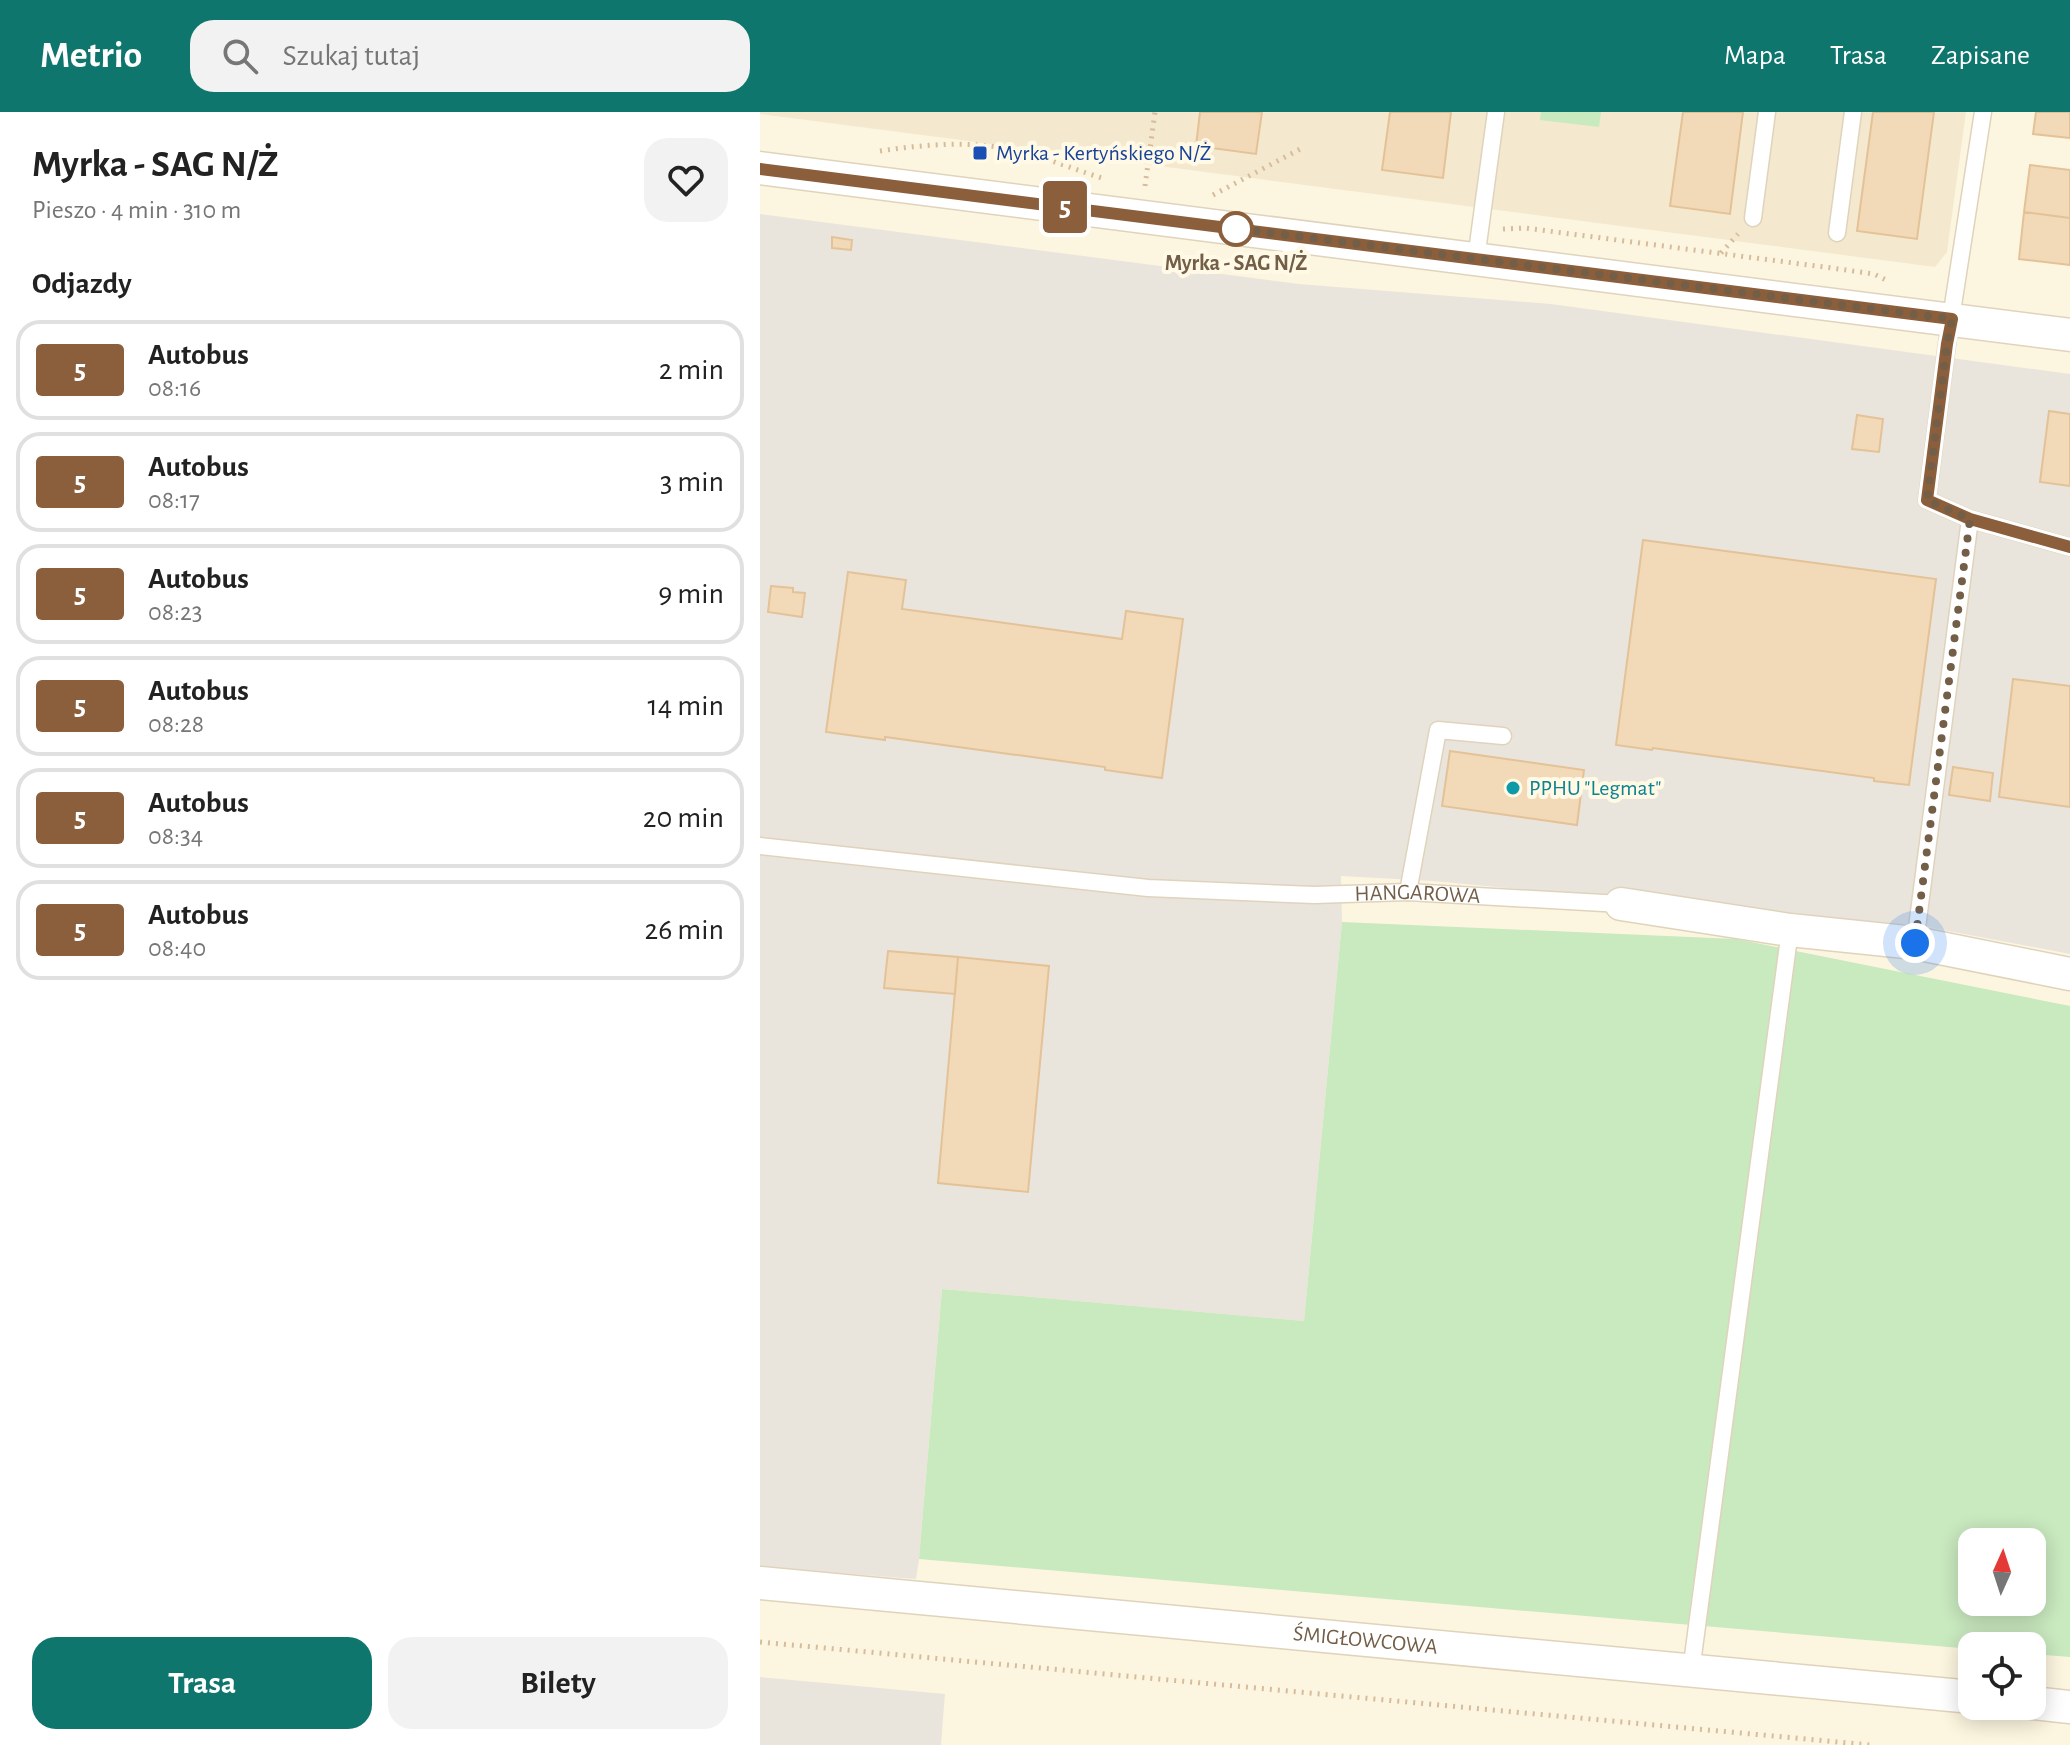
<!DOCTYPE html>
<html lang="pl">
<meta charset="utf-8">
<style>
body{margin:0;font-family:"Alegreya Sans",sans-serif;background:#f2f2f2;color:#222;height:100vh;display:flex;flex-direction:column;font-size:30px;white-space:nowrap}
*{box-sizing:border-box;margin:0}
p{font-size:26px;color:#767676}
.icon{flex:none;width:44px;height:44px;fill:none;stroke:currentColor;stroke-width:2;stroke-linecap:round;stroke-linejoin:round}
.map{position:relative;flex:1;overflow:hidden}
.details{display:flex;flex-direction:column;background:#fff;width:760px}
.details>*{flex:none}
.badge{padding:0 16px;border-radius:6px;font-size:28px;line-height:52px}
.needle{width:52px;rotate:3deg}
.buttons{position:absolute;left:1198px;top:1416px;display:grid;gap:16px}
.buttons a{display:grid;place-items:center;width:88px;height:88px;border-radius:16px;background:#fff;box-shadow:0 4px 20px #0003;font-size:40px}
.you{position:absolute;width:40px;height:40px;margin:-20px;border:6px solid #fff;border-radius:50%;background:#1a73e8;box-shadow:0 0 0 12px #1a73e833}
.map>.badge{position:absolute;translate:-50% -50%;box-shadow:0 0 0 4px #fff}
h2{padding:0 32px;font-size:30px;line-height:72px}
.round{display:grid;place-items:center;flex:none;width:84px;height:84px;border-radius:24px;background:#f2f2f2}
.head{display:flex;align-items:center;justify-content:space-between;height:136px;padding:0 32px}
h1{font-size:38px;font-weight:700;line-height:60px}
.primary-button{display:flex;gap:16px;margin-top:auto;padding:16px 32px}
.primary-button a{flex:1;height:92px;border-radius:24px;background:#0f766e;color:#fff;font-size:32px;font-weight:700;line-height:92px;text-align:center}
.primary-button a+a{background:#f2f2f2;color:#222}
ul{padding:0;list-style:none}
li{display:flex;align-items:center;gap:24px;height:100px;margin:0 16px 12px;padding:0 16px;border:4px solid #e0e0e0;border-radius:24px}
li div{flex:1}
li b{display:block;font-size:30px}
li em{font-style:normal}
li .badge{min-width:88px;font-weight:700;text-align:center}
header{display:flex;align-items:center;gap:48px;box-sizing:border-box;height:112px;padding:0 40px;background:#0f766e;color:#fff}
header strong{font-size:38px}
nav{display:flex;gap:44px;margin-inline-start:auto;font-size:28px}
.search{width:560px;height:72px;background:#f2f2f2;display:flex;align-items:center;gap:20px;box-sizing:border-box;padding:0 28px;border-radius:24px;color:#767676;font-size:30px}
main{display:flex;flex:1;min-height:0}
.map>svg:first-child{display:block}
.residential{fill:#f4e9ce}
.industrial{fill:#eae5dc}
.green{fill:#c9e9bf;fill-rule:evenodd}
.building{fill:#f2d9b7;stroke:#e4c298;stroke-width:2}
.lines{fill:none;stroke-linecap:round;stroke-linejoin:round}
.lane-casing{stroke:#e0d3bc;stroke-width:19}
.street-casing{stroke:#e0d3bc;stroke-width:35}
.path{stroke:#d6bc9b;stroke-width:5;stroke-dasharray:2 6;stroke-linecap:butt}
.lane{stroke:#fff;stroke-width:16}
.street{stroke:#fff;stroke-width:32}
.line-casing{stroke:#fff;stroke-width:18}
.line{stroke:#8b5e3c;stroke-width:12}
.walk{stroke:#735e47;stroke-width:8;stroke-dasharray:0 14.4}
.transit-dot{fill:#1a4fb4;stroke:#fff9e6;stroke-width:3}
.stop-dot{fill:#fff;stroke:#8b5e3c;stroke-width:4}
.culture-dot{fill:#0f9aa8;stroke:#fff9e6;stroke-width:3}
.labels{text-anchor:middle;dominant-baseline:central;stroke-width:8;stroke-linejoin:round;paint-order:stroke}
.transit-label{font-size:22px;fill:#164399;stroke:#fff9e6;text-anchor:start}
.stop-label{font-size:22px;font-weight:bold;fill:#735e47;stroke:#fff9e6}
.culture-label{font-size:22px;fill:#0d838f;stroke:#fff9e6;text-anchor:start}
.street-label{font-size:22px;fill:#735e47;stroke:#fff9e6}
</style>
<header>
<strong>Metrio</strong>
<div class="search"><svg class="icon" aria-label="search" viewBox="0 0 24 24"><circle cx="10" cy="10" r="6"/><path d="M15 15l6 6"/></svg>Szukaj tutaj</div>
<nav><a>Mapa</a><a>Trasa</a><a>Zapisane</a></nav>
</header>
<main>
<section class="details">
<div class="head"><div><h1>Myrka - SAG N/Ż</h1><p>Pieszo · 4 min · 310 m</p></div><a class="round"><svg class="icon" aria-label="heart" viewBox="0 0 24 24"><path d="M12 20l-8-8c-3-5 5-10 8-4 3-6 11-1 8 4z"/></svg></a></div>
<h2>Odjazdy</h2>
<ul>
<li><span class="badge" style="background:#8b5e3c;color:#fff">5</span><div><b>Autobus</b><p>08:16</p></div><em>2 min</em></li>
<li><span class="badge" style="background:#8b5e3c;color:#fff">5</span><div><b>Autobus</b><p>08:17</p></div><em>3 min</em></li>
<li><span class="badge" style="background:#8b5e3c;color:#fff">5</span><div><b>Autobus</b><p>08:23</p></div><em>9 min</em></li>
<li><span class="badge" style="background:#8b5e3c;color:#fff">5</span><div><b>Autobus</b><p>08:28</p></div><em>14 min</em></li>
<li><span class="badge" style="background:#8b5e3c;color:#fff">5</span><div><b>Autobus</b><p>08:34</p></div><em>20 min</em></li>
<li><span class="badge" style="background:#8b5e3c;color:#fff">5</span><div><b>Autobus</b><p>08:40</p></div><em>26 min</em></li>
</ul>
<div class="primary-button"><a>Trasa</a><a>Bilety</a></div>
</section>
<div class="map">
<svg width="1310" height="1633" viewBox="0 0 1310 1633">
<rect width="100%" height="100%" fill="#fcf6e0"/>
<path class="residential" d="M0 0H1206L1187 140 1175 155 0 2Z"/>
<path class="industrial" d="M0 102 539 172 791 192 1310 262V842L1162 814 672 769 581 764 582 810 544 1209 182 1177 159 1447 156 1467 0 1455Z
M0 1565 185 1582 181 1633H0Z"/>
<path class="green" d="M781 0H841L839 15 780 8Z
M582 810 976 827 1310 894V1545L1272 1542V1534H1212V1537L159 1447 182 1177 544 1209ZM1212 1430H1272V1490H1212Z"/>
<path class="building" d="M440 0H502L496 42 436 34Z
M630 0H691L683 66 622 58Z
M923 0H983L970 102 910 94Z
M1113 0H1174L1157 127 1097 119Z
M1276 0H1310V26L1273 22Z
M1270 53 1310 58V106L1264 100Z
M1264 100 1310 106V153L1259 147Z
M72 125 92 128 91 138 72 136Z
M1289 299 1310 302V374L1280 370Z
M1097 303 1123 307 1119 340 1092 337Z
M883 428 1176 467 1149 673 1114 669V666L893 636 892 638 856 633Z
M88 460 146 468 142 497 362 527 366 499 423 507 402 666 345 658V655L125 625V628L66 620Z
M11 474 33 476V480L45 481 42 505 8 500Z
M1253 567 1310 574V695L1239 685Z
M690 639 824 658 817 713 682 694Z
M1193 655 1233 661 1230 689 1189 683Z
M128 839 198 845 195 882 124 876Z
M198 845 289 854 268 1080 178 1071Z"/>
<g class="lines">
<defs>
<g id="lane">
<path d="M1223 0 1187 232 1167 388 1210 407 1310 435"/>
<path d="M993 106 1007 0"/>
<path d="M1077 121 1093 0"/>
<path d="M716 147 736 0"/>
<path id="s1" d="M0 734 388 776 554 783 648 780 861 792"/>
<path d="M648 780 678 618 743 624"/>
<path d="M1155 831 1210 407"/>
<path d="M931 1559 1030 818"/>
</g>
<g id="street">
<path d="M0 56 1310 223"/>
<path d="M861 792 1030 818 1155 831 1310 862"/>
<path id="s2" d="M0 1471 1212 1585"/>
<path d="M1272 1591 1310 1595"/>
</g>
</defs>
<use href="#lane" class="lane-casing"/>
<use href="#street" class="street-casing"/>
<path class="path" d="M120 39C161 33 203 29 244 36 278 42 312 57 345 67
M385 74 395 0
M453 83 544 35
M743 117 765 116 1072 156 1114 162 1128 169
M961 141 978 122
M0 1530 1110 1633"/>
<use href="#lane" class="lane"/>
<use href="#street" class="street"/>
</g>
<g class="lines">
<defs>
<path id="line" d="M0 57 1192 207 1187 232 1167 388 1210 407 1310 435"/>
</defs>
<use href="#line" class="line-casing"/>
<use href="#line" class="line"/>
<path class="walk" d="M476 117 472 116 1192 207 1187 232 1167 388 1210 407 1155 831"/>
</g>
<rect class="transit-dot" x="212" y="33" width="16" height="16" rx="4"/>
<circle class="stop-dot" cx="476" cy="117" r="16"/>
<circle class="culture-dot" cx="753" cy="676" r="8"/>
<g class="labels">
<g class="transit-label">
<text x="236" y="41">Myrka - Kertyńskiego N/Ż</text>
</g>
<g class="stop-label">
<text x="476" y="151">Myrka - SAG N/Ż</text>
</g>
<g class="culture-label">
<text x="769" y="676">PPHU "Legmat"</text>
</g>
<g class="street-label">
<text stroke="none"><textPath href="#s1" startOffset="660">HANGAROWA</textPath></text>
<text stroke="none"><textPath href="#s2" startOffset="608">ŚMIGŁOWCOWA</textPath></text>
</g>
</g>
</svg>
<div class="buttons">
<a><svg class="needle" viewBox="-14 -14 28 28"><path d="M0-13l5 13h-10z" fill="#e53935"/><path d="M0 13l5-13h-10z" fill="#767676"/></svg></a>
<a><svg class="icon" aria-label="locate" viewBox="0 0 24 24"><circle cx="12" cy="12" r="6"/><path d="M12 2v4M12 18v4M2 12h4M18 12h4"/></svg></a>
</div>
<div class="you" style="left:1155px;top:831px"></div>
<b class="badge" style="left:305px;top:95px;background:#8b5e3c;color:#fff">5</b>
</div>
</main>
